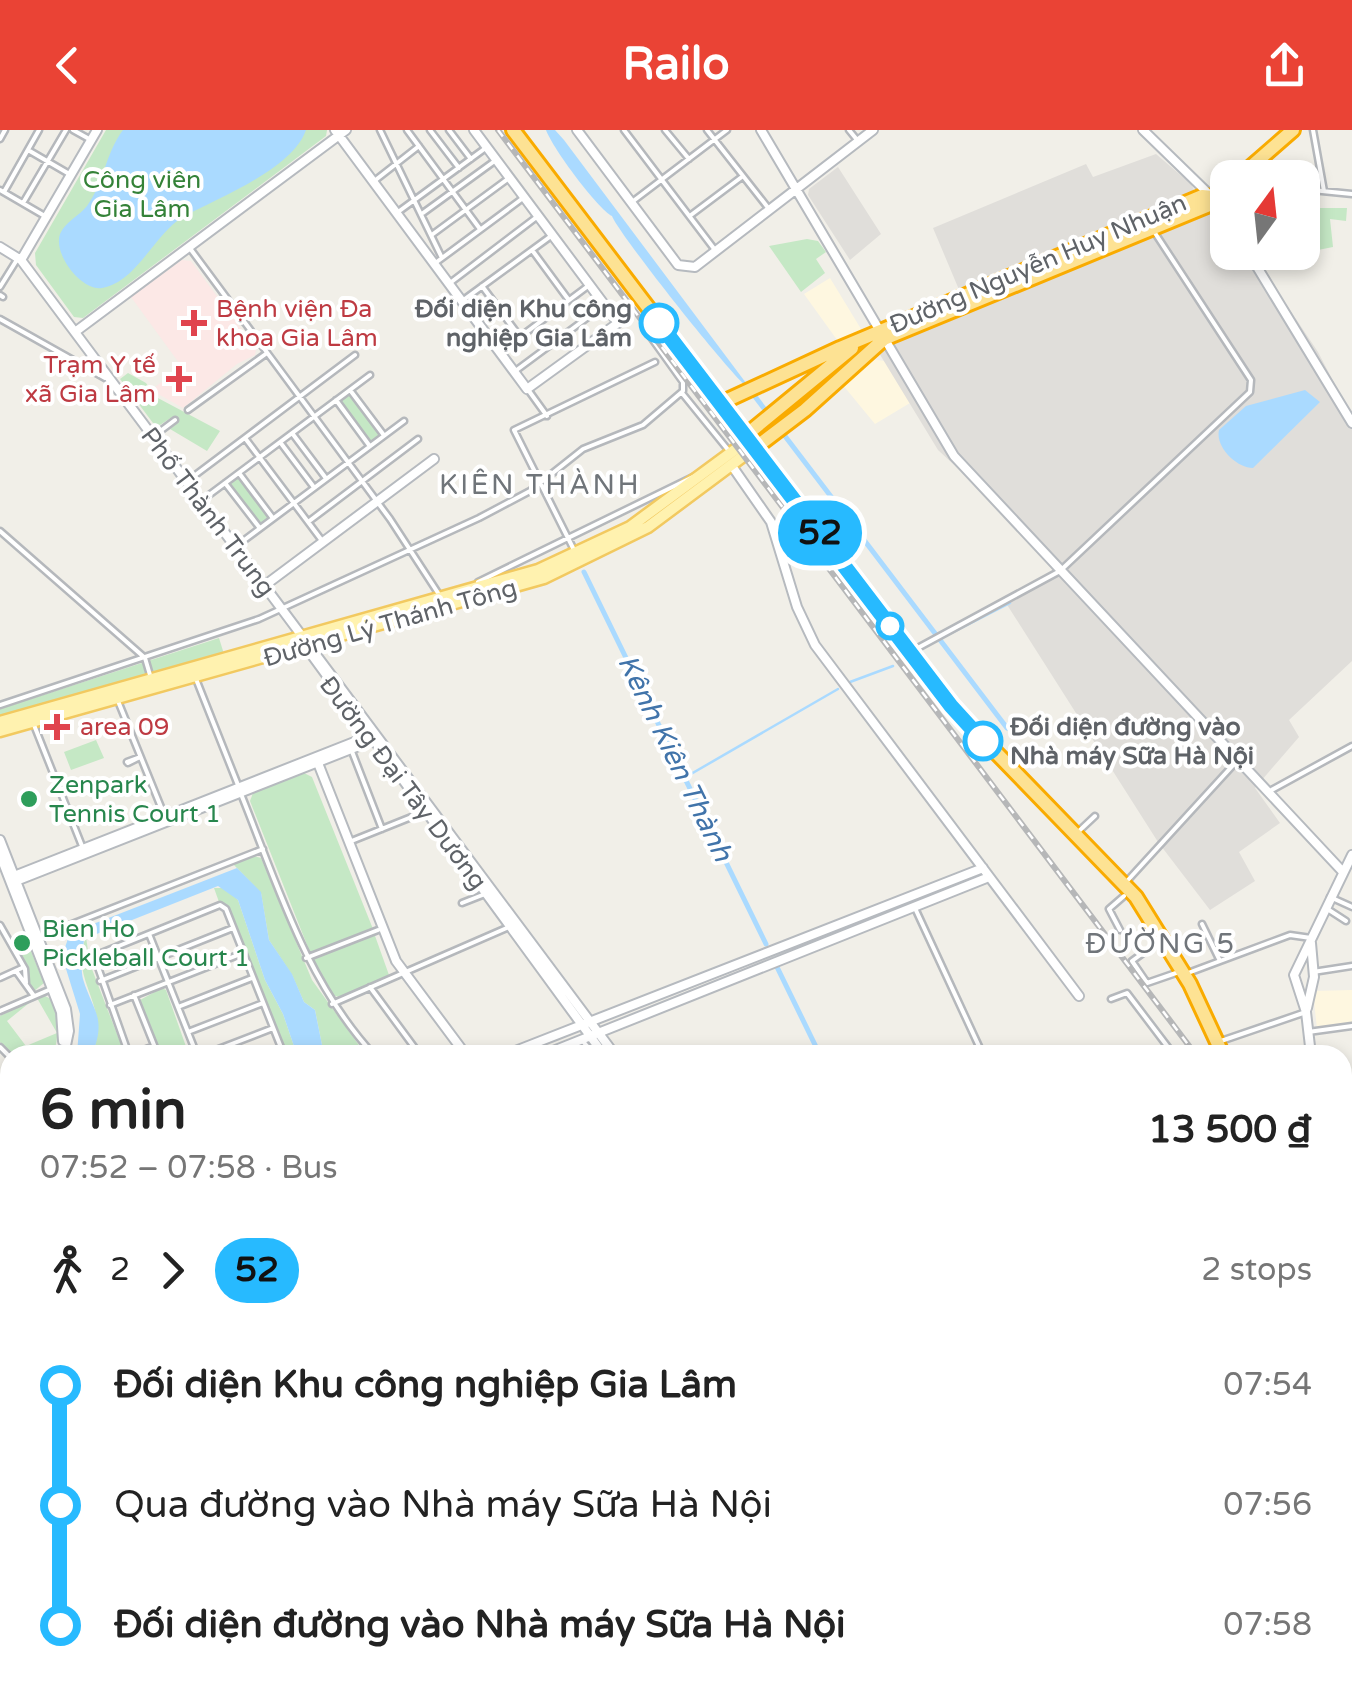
<!DOCTYPE html>
<meta charset="utf-8">
<style>
body{margin:0;font-family:"Varela Round",sans-serif;background:#f6f6f6;color:#222;height:100vh;display:flex;flex-direction:column;font-size:38px;white-space:nowrap}
*{box-sizing:border-box;margin:0}
p{font-size:32px;color:#767676}
.icon{flex:none;width:55px;height:55px;fill:none;stroke:currentColor;stroke-width:2;stroke-linecap:round;stroke-linejoin:round}
.map{position:relative;flex:1;overflow:hidden}
.side{position:absolute;left:0px;top:915px;width:1352px;height:660px;display:flex;flex-direction:column;background:#fff;border-radius:30px 30px 0 0;box-shadow:0 5px 15px #0003}
.side>*{flex:none}
.badge{padding:0 20px;border-radius:32px;font-size:35px;line-height:65px}
.needle{width:65px;rotate:15deg}
.buttons{position:absolute;left:1210px;top:30px;display:grid;gap:20px}
.buttons a{display:grid;place-items:center;width:110px;height:110px;border-radius:20px;background:#fff;box-shadow:0 5px 15px #0003;font-size:50px}
.map>.badge{position:absolute;translate:-50% -50%;box-shadow:0 0 0 5px #fff}
.legs{display:flex;align-items:center;gap:15px;height:110px;padding:0 40px;font-size:32px}
.legs p{margin-inline-start:auto}
.headline{display:flex;align-items:center;justify-content:space-between;height:170px;padding:0 40px}
h1{font-size:55px;font-weight:700;line-height:75px}
ul{padding:0 40px;list-style:none}
li{display:flex;align-items:center;gap:35px;height:120px;font-size:38px}
li i{display:grid;place-items:center;width:15px;height:100%;margin:0 12px;background:currentColor}
li i::after{content:'';width:25px;height:25px;margin:-12px;border:8px solid;border-radius:50%;background:#fff}
li p{margin-inline-start:auto}
li:first-child i{background:linear-gradient(#0000 50%,currentColor 0)}
li:last-child i{background:linear-gradient(currentColor 50%,#0000 0)}
header{display:flex;justify-content:space-between;align-items:center;height:130px;padding:0 40px;background:#ea4335;color:#fff;font-size:45px;font-weight:700}
.map>svg:first-child{display:block}
.commercial{fill:#fef7e0}
.industrial{fill:#e0deda}
.education{fill:#e1ded6}
.medical{fill:#fce8e6}
.green{fill:#c5e8c5}
.water{fill:#aadaff}
.lines{fill:none;stroke-linecap:round;stroke-linejoin:round}
.stream{stroke:#aadaff;stroke-width:2.5}
.canal{stroke:#aadaff;stroke-width:5}
.street-casing{stroke:#b5b8bc;stroke-width:9}
.secondary-casing{stroke:#b6babf;stroke-width:12}
.primary-casing{stroke:#f2c960;stroke-width:15}
.highway-casing{stroke:#f9ab00;stroke-width:18}
.street{stroke:#fff;stroke-width:4}
.secondary{stroke:#fff;stroke-width:8}
.primary{stroke:#fff2af;stroke-width:10}
.highway{stroke:#fde293;stroke-width:12}
.rail-casing{stroke:#b6b7b8;stroke-width:6}
.rail{stroke:#fff;stroke-width:2.5;stroke-dasharray:8;stroke-linecap:butt}
.line-1-casing{stroke:#fff;stroke-width:22}
.line-1{stroke:#27baff;stroke-width:15}
.health-dot{fill:#e0444e;stroke:#fff;stroke-width:4}
.stop-1-dot{fill:#fff;stroke:#27baff;stroke-width:5}
.leisure-dot{fill:#2e9e5b;stroke:#fff;stroke-width:4}
.labels{text-anchor:middle;dominant-baseline:central;stroke-width:8;stroke-linejoin:round;paint-order:stroke}
.park-label{font-size:25px;fill:#348238;stroke:#fff}
.street-label{font-size:25px;fill:#5f6368;stroke:#fff}
.health-label{font-size:25px;fill:#be3a42;stroke:#fff;text-anchor:start}
.stop-label{font-size:25px;font-weight:bold;fill:#5f6368;stroke:#fff;text-anchor:end}
.leisure-label{font-size:25px;fill:#27864d;stroke:#fff;text-anchor:start}
.neighbourhood-label{font-size:28px;letter-spacing:2.5px;fill:#70757a;stroke:#fff}
.water-label{font-size:28px;font-style:italic;fill:#4174aa;stroke:#fff}
</style>
<header><svg class="icon" aria-label="back" viewBox="0 0 24 24"><path d="M15 5l-7 7 7 7"/></svg>Railo<svg class="icon" aria-label="share" viewBox="0 0 24 24"><path d="M12 15V3M7 8l5-5 5 5M5 13v7h14v-7"/></svg></header>
<div class="map">
<svg width="1352" height="1575" viewBox="0 0 1352 1575">
<rect width="100%" height="100%" fill="#f1efe8"/>
<path class="commercial" d="M830 148 861 199V205L840 214 804 164Z
M871 229 885 231 910 273 875 294 842 254Z
M1352 860V894L1317 899 1313 861Z"/>
<path class="industrial" d="M1156 24 1191 54 1206 82 1221 75 1227 85 1228 122 1252 123 1318 222 1352 287V531L1289 590 1299 607 1255 658 1280 693 1239 722 1255 751 1210 780 1158 712 1004 470 1062 435 938 320 879 223 904 207 968 181 933 98 1086 34 1093 47Z
M838 37 881 104 850 130 808 65 809 59Z
M794 1565H879L873 1575H788Z"/>
<path class="education" d="M1342 1215 1352 1230V1334L1343 1340Z"/>
<path class="medical" d="M182 130 191 131 256 219 255 225 237 234 183 278 151 260 182 237 131 167Z"/>
<path class="green" d="M106 0H327L326 6 83 188 74 187 36 135 35 123Z
M1303 78H1347L1346 91 1330 89 1333 117 1283 127 1280 123 1302 122Z
M807 109 818 111 826 122 816 129 825 143 801 162 769 116Z
M128 243 146 253 156 267 220 301 207 321 170 299 179 292 172 287 160 295 153 293 120 249Z
M350 260 384 306 370 316 336 270Z
M239 347 270 387 260 395 229 354Z
M219 508 224 524 0 586V579Z
M96 610 104 628 71 640 64 622Z
M304 643 312 647 373 799 311 825 250 671 253 663Z
M254 726 261 728 312 850 366 925H324L315 880 304 872 292 845 269 810 261 763 233 734Z
M974 746 973 750 811 812 812 809Z
M214 758H226L238 770 265 850 283 884 297 925H287L230 779 219 772Z
M23 802 44 853 33 862 13 805Z
M374 803 389 845 339 867 332 865 312 828Z
M86 807 90 834 122 917 120 925H92C112 873 68 852 86 807Z
M162 858 166 860 189 925H162L140 870Z
M45 866 51 869C58 888 60 905 53 925H12L0 912V886L34 869 7 891 26 916 57 903 37 868Z
M10 1321V1402L0 1391V1330Z
M0 1467 10 1477V1541L0 1539Z
M334 1565H399L381 1575H319Z"/>
<path class="water" d="M123 0H306C292 40 217 68 183 87 154 104 137 152 102 158 81 161 53 124 60 104 65 92 79 86 87 76 104 53 105 24 123 0Z
M546 0H555L564 10 752 261C738 255 618 103 612 86 598 79 553 19 546 0Z
M1305 260 1320 272 1253 338C1237 338 1215 317 1219 300L1246 276Z
M237 738 261 762 269 810 292 844 304 872 315 880 324 925H297L283 884 265 850 238 770 218 756 84 809C83 822 80 837 83 849 93 882 107 887 92 925H77L80 884 62 826 70 803Z
M10 1559V1565H110L90 1575H0V1560Z"/>
<g class="lines">
<path class="stream" d="M936 511 1010 473
M850 552 893 536
M684 648 838 559"/>
<path class="canal" d="M750 260 1007 598
M584 442 766 814
M777 837 820 925
M1131 1565 1135 1575"/>
<defs>
<path id="street" d="M73 0 91 10
M380 0 442 128
M407 0 480 99
M430 0 459 38
M449 0 471 29
M624 0 715 120
M665 0 689 29
M707 0 769 79
M849 0 858 11
M1313 0 1324 61
M0 9 5 0
M28 20 71 45
M373 52 419 16
M1302 59 1352 64
M0 60 43 85
M4 62 39 0
M632 72 727 0
M23 73 66 0
M398 82 487 17
M423 83 496 30
M691 85 743 46
M433 104 509 48
M189 117 390 389 440 466
M532 120 568 169
M434 134 523 68
M450 153 538 86
M482 156 520 207
M0 157 18 128
M0 165 3 167
M462 171 551 106
M0 189 105 248
M500 222 588 156
M514 242 603 176
M350 260 383 304
M529 261 547 286
M682 263 729 321
M336 270 369 315
M188 280 267 223
M292 303 325 347
M155 305 175 290
M245 308 323 412
M280 312 313 356
M239 343 272 387
M186 352 355 225
M225 353 259 397
M201 371 370 245
M308 392 418 309
M0 401 145 528 150 545
M235 417 404 291
M574 420 514 300 655 232
M478 452 697 345
M914 520 1060 441 1250 262 1251 250 1155 103
M196 549 238 655
M118 571 165 687
M0 575 259 489 479 388 530 361 583 319 643 295 683 261V252L645 199
M34 595 82 716
M351 619 382 699
M127 632 138 628 128 633
M1268 662 1352 616
M241 664C278 756 306 851 374 925
M1079 701 1095 686
M349 712 424 682
M1128 750 1236 632
M1330 767 1352 777
M462 773 485 764
M914 776 983 925
M1329 780 1346 791
M1202 794 1220 831
M0 795 25 839 26 853
M1120 800 1109 779 1124 766
M149 804 197 925
M39 807 263 719
M1143 823 1132 831 1147 853 1176 843
M306 828 378 800
M16 841 34 866
M1313 842 1352 836
M1188 843 1290 805 1311 808
M0 848 24 837
M100 851 233 798
M370 857 420 925
M134 865 158 925
M1111 869 1127 863 1174 925
M332 874 509 797
M110 875 243 823
M178 877 252 848
M0 881 51 859
M188 902 263 873
M1308 902 1352 896
M582 910 594 925
M1221 911 1306 882
M0 917 10 927
M129 925 94 826 220 775 226 779 284 925
M131 925 154 916
M203 925 273 898
M567 925 587 916
M0 1016 10 1006
M0 1053 10 1064
M1342 1061 1352 1056
M1342 1166 1352 1152
M1342 1192 1352 1195
M0 1207 10 1197
M1342 1210 1352 1211
M0 1234 10 1225
M1342 1342 1352 1337
M660 1565 696 1575
M1246 1565 1251 1575
M133 1575 136 1565
M312 1575 327 1565
M388 1575 407 1565
M754 1575 763 1565"/>
<path id="secondary" d="M335 0 527 259 618 193 474 0
M577 0 678 135 695 137 873 0
M761 0 954 326 1343 742
M1143 0 1212 67 1228 91
M0 117 21 130 615 925
M1248 122 1352 293
M21 130 97 0
M75 202 346 0
M732 336 771 392 797 477 815 515 1079 866
M264 456 434 329
M303 513 604 925
M316 628 396 831 466 925
M0 710 66 879 69 901 64 925
M0 725 61 882 63 911
M9 748 372 605
M11 753 374 610
M1307 878 1314 847 1311 813
M505 925 983 738
M543 925 989 747
M1311 925 1306 882 1294 845 1352 725
M0 1175 10 1165
M0 1195 10 1185
M0 1260 10 1271
M0 1268 10 1278
M283 1565 292 1575
M561 1565 608 1575
M602 1568 626 1575
M434 1575 452 1569
M448 1575 495 1565
M881 1575 888 1565"/>
<path id="primary" d="M0 592 538 440 630 397 744 313
M0 601 544 448 648 397 750 321"/>
<path id="highway" d="M513 0 951 576 1136 767 1190 854 1223 925
M1238 48 1293 0
M721 273 840 218 1202 66 1212 67
M744 313 745 306 852 218
M751 321 805 280 884 209 1207 76 1228 56
M1342 1108 1352 1120"/>
</defs>
<use href="#street" class="street-casing"/>
<use href="#secondary" class="secondary-casing"/>
<use href="#primary" class="primary-casing"/>
<use href="#highway" class="highway-casing"/>
<use href="#street" class="street"/>
<use href="#secondary" class="secondary"/>
<use href="#primary" class="primary"/>
<use href="#highway" class="highway"/>
<defs>
<path id="rail" d="M498 0 1196 925
M1342 1119 1352 1131"/>
</defs>
<use href="#rail" class="rail-casing"/>
<use href="#rail" class="rail"/>
</g>
<g class="lines">
<defs>
<path id="line-1" d="M659 193 951 576 983 611"/>
</defs>
<use href="#line-1" class="line-1-casing"/>
<use href="#line-1" class="line-1"/>
</g>
<g class="health-dot">
<path d="M189 178h10v10h10v10h-10v10h-10v-10h-10v-10h10z"/>
<path d="M174 234h10v10h10v10h-10v10h-10v-10h-10v-10h10z"/>
<path d="M52 582h10v10h10v10h-10v10h-10v-10h-10v-10h10z"/>
</g>
<g class="stop-1-dot">
<circle cx="659" cy="193" r="18"/>
<circle cx="890" cy="496" r="12"/>
<circle cx="983" cy="611" r="18"/>
</g>
<g class="leisure-dot">
<circle cx="29" cy="669" r="10"/>
<circle cx="22" cy="813" r="10"/>
</g>
<g class="labels">
<g class="park-label">
<text x="142" y="50">Công viên<tspan x="142" dy="29">Gia Lâm</tspan></text>
</g>
<g class="street-label">
<text transform="translate(1038 134) rotate(-23)">Đường Nguyễn Huy Nhuận</text>
<text transform="translate(208 382) rotate(53)">Phố Thành Trung</text>
<text transform="translate(390 493) rotate(-16)">Đường Lý Thánh Tông</text>
<text transform="translate(403 653) rotate(53)">Đường Đại Tây Dương</text>
</g>
<g class="health-label">
<text x="216" y="179">Bệnh viện Đa<tspan x="216" dy="29">khoa Gia Lâm</tspan></text>
<text x="156" y="235" text-anchor="end">Trạm Y tế<tspan x="156" dy="29">xã Gia Lâm</tspan></text>
<text x="80" y="597">area 09</text>
</g>
<g class="stop-label">
<text x="632" y="179">Đối diện Khu công<tspan x="632" dy="29">nghiệp Gia Lâm</tspan></text>
<text x="1010" y="597" text-anchor="start">Đối diện đường vào<tspan x="1010" dy="29">Nhà máy Sữa Hà Nội</tspan></text>
</g>
<g class="leisure-label">
<text x="49" y="655">Zenpark<tspan x="49" dy="29">Tennis Court 1</tspan></text>
<text x="42" y="799">Bien Ho<tspan x="42" dy="29">Pickleball Court 1</tspan></text>
</g>
<g class="neighbourhood-label">
<text x="540" y="355">KIÊN THÀNH</text>
<text x="1161" y="814">ĐƯỜNG 5</text>
</g>
<g class="water-label">
<text transform="translate(675 628) rotate(64)">Kênh Kiên Thành</text>
</g>
</g>
</svg>
<div class="buttons">
<a><svg class="needle" viewBox="-14 -14 28 28"><path d="M0-13l5 13h-10z" fill="#e53935"/><path d="M0 13l5-13h-10z" fill="#767676"/></svg></a>
</div>
<b class="badge" style="left:820px;top:403px;background:#27baff;color:#111">52</b>
<section class="side">
<div class="headline"><div><h1>6 min</h1><p>07:52 – 07:58 · Bus</p></div><b>13 500 ₫</b></div>
<div class="legs"><svg class="icon" aria-label="walk" viewBox="0 0 24 24"><circle cx="13" cy="4" r="2"/><path d="M13 8l-2 6 4 7M11 14l-3 7M7 12l3-4h3l4 4"/></svg>2<svg class="icon" aria-label="forward" viewBox="0 0 24 24"><path d="M9 5l7 7-7 7"/></svg><b class="badge" style="background:#27baff;color:#111">52</b><p>2 stops</p></div>
<ul>
<li><i style="color:#27baff"></i><b>Đối diện Khu công nghiệp Gia Lâm</b><p>07:54</p></li>
<li><i style="color:#27baff"></i><span>Qua đường vào Nhà máy Sữa Hà Nội</span><p>07:56</p></li>
<li><i style="color:#27baff"></i><b>Đối diện đường vào Nhà máy Sữa Hà Nội</b><p>07:58</p></li>
</ul>
</section>
</div>
